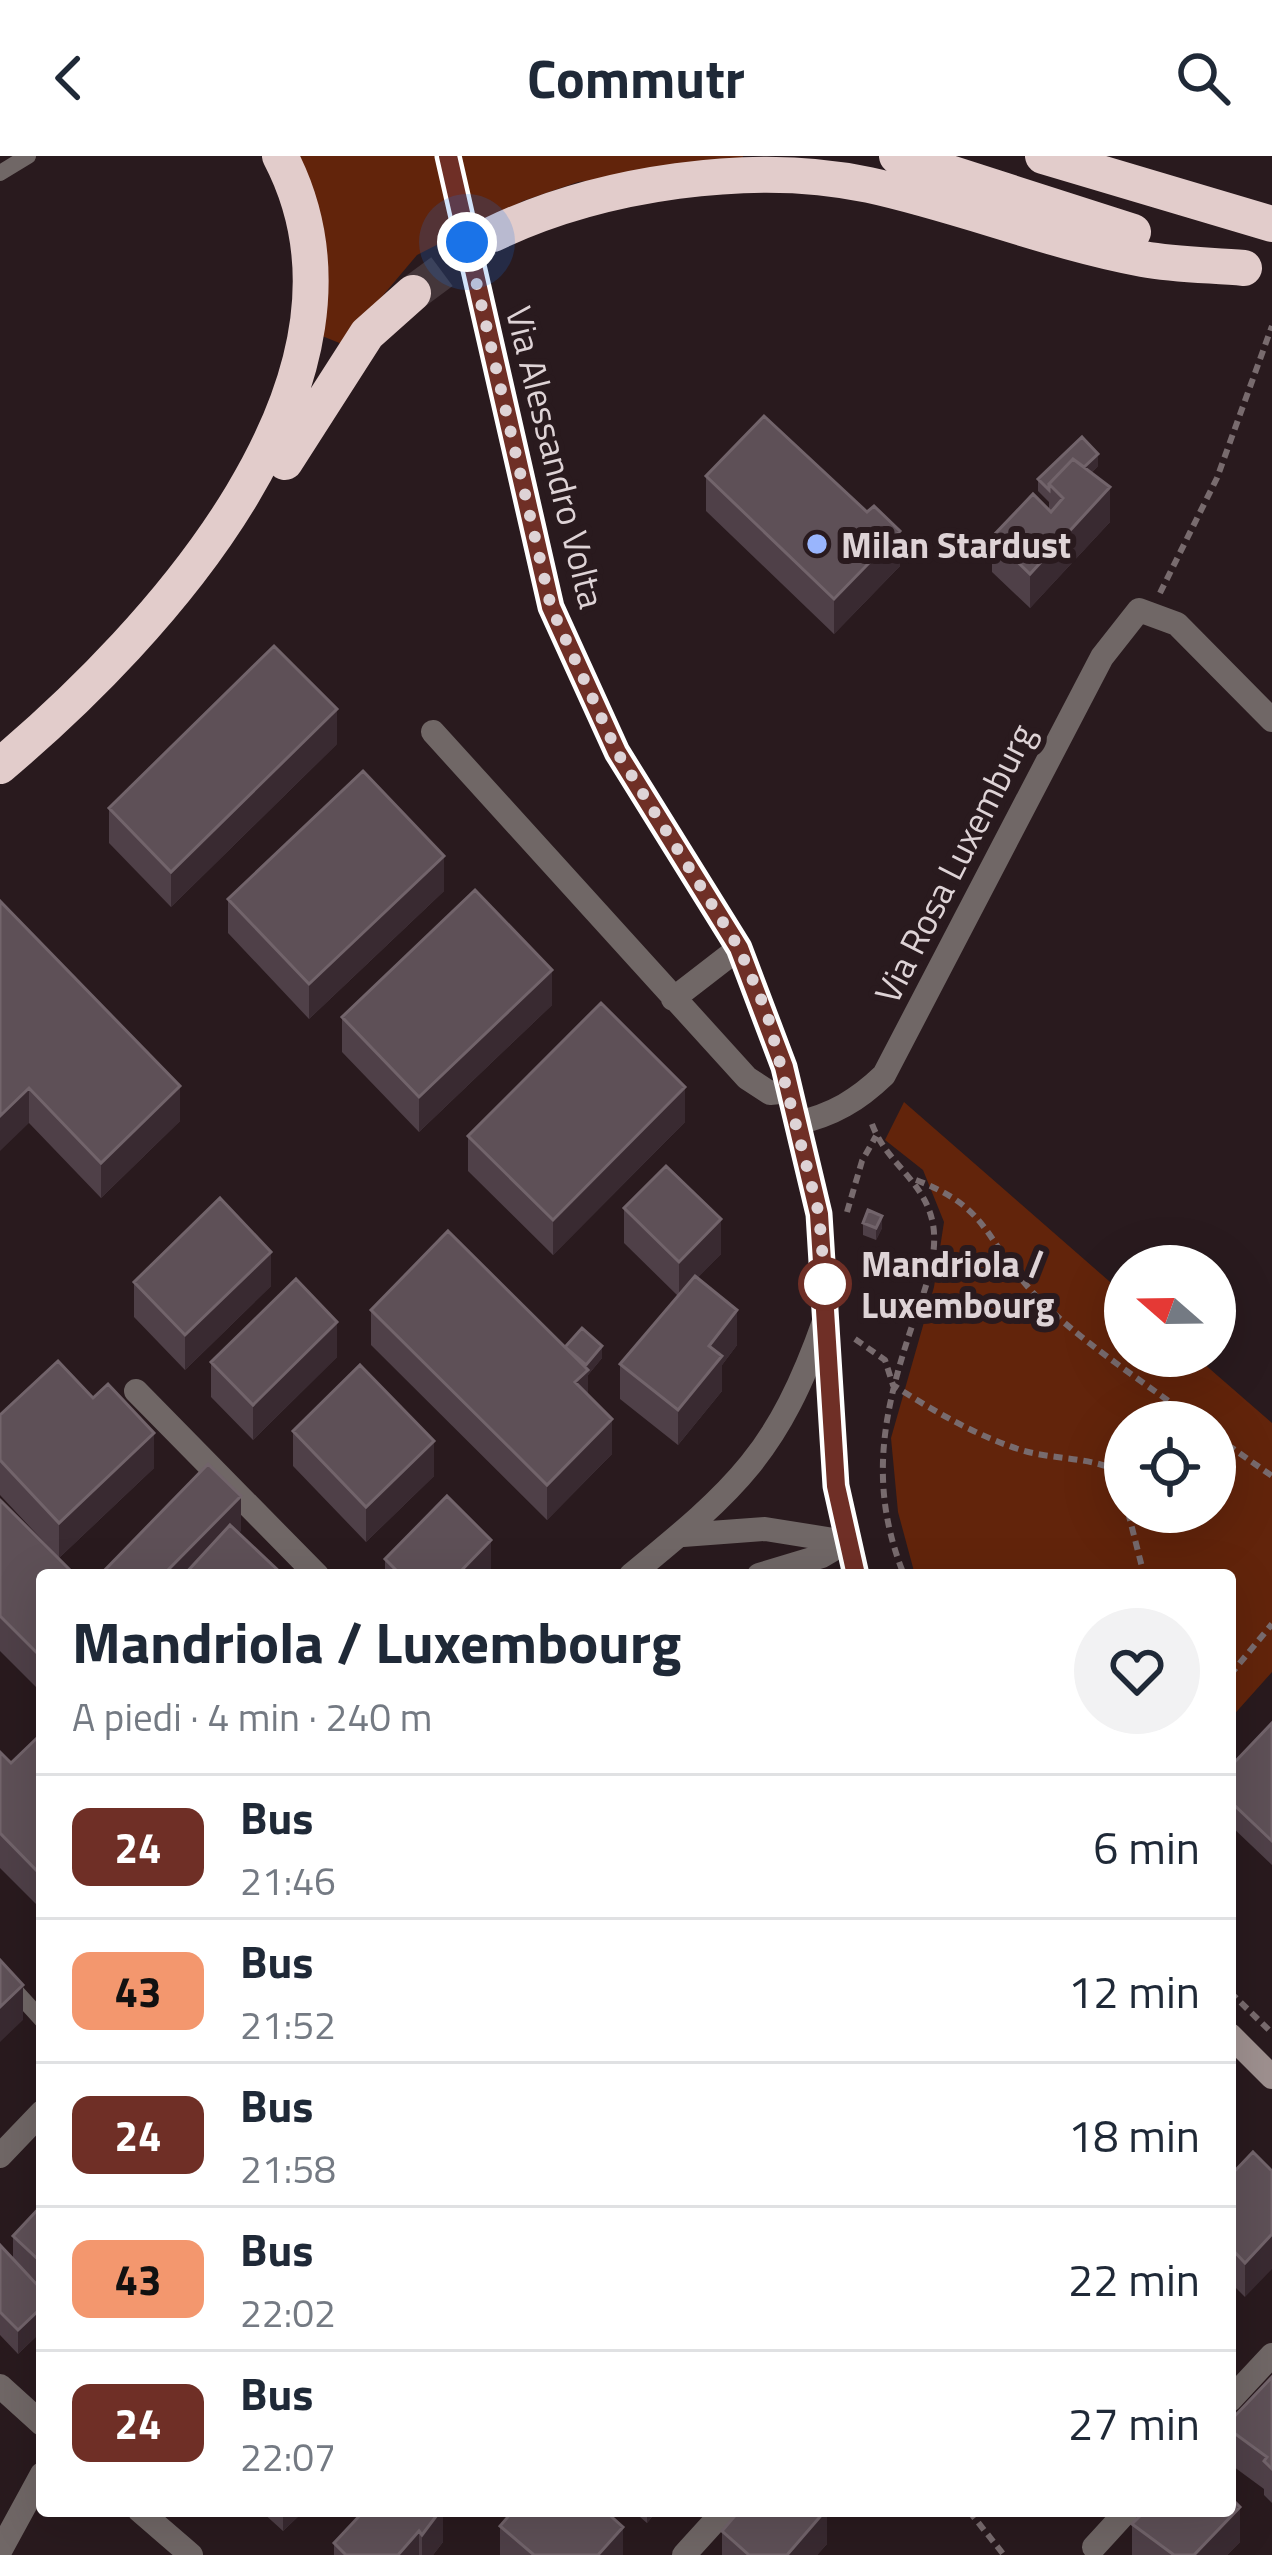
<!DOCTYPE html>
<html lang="it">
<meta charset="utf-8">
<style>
body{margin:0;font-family:"Titillium Web",sans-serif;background:#f2f2f3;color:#1f2937;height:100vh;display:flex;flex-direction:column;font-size:45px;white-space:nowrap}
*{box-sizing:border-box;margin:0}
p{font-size:39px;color:#747a83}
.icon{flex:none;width:66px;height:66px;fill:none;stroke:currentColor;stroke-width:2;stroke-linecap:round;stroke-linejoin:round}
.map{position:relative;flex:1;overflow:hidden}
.panel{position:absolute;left:36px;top:1413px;width:1200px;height:948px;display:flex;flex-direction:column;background:#fff;border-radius:12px;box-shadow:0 12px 48px #0002}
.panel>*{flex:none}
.badge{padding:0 24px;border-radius:18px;font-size:42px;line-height:78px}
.needle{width:78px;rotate:290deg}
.tools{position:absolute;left:1104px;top:1089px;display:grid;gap:24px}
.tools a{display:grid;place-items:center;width:132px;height:132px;border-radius:50%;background:#fff;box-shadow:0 12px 48px #0002;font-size:60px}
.you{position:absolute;width:60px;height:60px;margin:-30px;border:9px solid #fff;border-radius:50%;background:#1a73e8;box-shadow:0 0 0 18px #1a73e833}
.map>.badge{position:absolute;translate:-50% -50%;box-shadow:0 0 0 6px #fff}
.round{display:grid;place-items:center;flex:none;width:126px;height:126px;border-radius:63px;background:#f2f2f3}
.summary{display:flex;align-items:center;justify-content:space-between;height:204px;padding:0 36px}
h1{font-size:57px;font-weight:700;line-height:90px}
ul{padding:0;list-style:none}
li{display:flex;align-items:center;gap:36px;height:144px;padding:0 36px;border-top:3px solid #e0e1e3}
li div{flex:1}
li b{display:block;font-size:45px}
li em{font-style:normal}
li .badge{min-width:132px;font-weight:700;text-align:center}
header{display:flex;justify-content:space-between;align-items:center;height:156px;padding:0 36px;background:#fff;font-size:54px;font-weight:700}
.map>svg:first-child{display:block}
.green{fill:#62240b;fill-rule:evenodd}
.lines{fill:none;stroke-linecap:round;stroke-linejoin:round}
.highway-tunnel{stroke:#44363a;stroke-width:36;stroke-dasharray:36 18;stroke-linecap:butt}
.path{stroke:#786b6e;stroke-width:6;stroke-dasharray:9 6;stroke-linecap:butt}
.lane{stroke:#706766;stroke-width:16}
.street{stroke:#706766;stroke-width:24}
.secondary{stroke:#9e908f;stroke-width:24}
.highway{stroke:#e2cccb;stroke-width:36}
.wall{fill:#4f4048}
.shaded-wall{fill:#392a31}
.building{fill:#5e5057;stroke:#72646b;stroke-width:3}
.line-casing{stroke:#fff;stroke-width:27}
.line{stroke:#6f2f26;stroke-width:18}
.walk{stroke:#ded3d6;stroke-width:12;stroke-dasharray:0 21.6}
.poi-dot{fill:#99b5fd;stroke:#291a1e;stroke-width:4.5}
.stop-dot{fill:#fff;stroke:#6f2f26;stroke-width:6}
.labels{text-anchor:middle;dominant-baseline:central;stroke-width:12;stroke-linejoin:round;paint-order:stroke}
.street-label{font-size:36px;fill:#ded3d6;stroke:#291a1e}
.poi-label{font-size:36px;font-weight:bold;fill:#ded3d6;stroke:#291a1e;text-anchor:start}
.stop-label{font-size:36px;font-weight:bold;fill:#ded3d6;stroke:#291a1e;text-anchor:start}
</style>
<header><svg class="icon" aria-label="back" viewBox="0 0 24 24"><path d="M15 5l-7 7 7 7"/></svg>Commutr<svg class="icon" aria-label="search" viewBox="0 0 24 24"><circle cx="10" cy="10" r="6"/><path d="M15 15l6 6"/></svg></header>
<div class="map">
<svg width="1272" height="2399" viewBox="0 0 1272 2399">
<rect width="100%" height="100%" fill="#291a1e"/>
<path class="green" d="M291 0H743L742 5 578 26 523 45 417 99 342 188 317 178Z
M904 946 1125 1139V1200H1195L1272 1267V1516L1230 1563V1419H915L898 1356 891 1282 934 1131 944 1066 923 1014 885 984ZM1125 1266H1215V1356H1125Z"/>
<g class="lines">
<path class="highway-tunnel" d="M413 137 493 78"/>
<path class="path" d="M1160 437 1217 322 1272 170
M872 968C886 1007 925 1025 933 1068 939 1104 921 1143 910 1176 882 1261 869 1332 904 1419
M916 1024C987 1051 983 1079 1028 1131 1068 1178 1146 1227 1197 1266
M847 1056 862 1005 876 980
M855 1183 885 1204 893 1229C932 1254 973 1278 1018 1293 1051 1304 1087 1300 1118 1315L1125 1343
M1215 1280 1272 1320
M1128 1356 1144 1419
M1230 1519 1272 1468
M1230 1836 1272 1877
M969 2355 1004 2399"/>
<path class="lane" d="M0 17 28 0
M0 1818 42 1864"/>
<path class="street" d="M433 576 747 922 770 937 790 935
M673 843 739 792
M797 967C833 959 858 944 884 919L1102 501 1139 454 1177 468 1272 564
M136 1235 317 1419
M683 1379 765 1373 846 1386
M631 1419C737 1332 778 1297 825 1163
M759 1419 822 1400 846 1386
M0 2000 42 1956
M0 2230 42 2268
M1230 2244 1272 2199
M140 2355 191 2399
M1094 2391 1127 2355
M0 2395 42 2318
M684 2399 724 2355"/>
<path class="secondary" d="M448 0 551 451 617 596 739 792 784 911 819 1058 836 1330 856 1419
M1230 1879 1272 1921"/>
<path class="highway" d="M897 0 1133 76
M1043 0 1272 68
M493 78C599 27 753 4 869 29 961 49 1051 86 1143 103 1176 109 1211 109 1244 112
M285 306 367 178 413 137
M0 610C156 478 396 222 280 0"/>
</g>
<path class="wall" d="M1098 310 1091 317 1110 366 1030 452 992 416V381L1049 354V346L1038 335V323Z
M706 320 900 410 834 478 706 355Z
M337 588 171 751 109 687V652Z
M444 735 309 863 228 777V743Z
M0 745 180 965 101 1042 29 967Z
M552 849 419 976 342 896V861Z
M685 966 553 1099 468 1015V980Z
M624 1052 721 1098 697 1122 737 1189 722 1209V1235L678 1289 620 1243V1208L678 1140 624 1087Z
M863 1067 882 1072 876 1084 863 1079Z
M134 1126 271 1130 185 1214 134 1161Z
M371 1154 565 1191 602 1202 588 1219V1238L612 1298 547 1364 371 1189Z
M337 1201 253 1284 211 1241V1206Z
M93 1242 154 1312 59 1402 0 1339V1259Z
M293 1275 434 1320 366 1386 293 1310Z
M0 1344 42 1419V1537L0 1495Z
M385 1403 401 1419H385Z
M1272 1567V1709L1230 1669V1611Z
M42 1585V1754L0 1712V1596L11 1607Z
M1272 2015 1245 2141 1230 2126V2020Z
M42 2049V2131L20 2110 42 2134V2175L18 2198 0 2179V2089L13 2103V2080Z
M1272 2221V2347L1264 2339V2333L1230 2308V2265Z
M261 2355H304L283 2375Z
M443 2355V2386L433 2399H334V2387Z
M633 2355H657L647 2367Z
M827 2355V2388L817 2399H722V2375Z
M1132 2368 1240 2386 1227 2399H1132Z
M500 2370 623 2399H500Z"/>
<path class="shaded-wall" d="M1098 298V310L1063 342 1057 337Z
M1110 331V366L1030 452V418Z
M900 375V410L834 478V443Z
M337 553V588L171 751V716Z
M444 700V735L309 863V828Z
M552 814V849L419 976V941Z
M180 930V965L101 1042V1007Z
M685 931V966L553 1099V1064Z
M29 932V967L0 995V960Z
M882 1060V1072L876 1084V1072Z
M721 1063V1098L679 1141V1106Z
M271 1096V1130L185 1214V1179Z
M737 1154V1189L722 1209V1235L678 1289V1254L709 1190Z
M337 1166V1201L253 1284V1249Z
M602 1190V1202L588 1219V1249L575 1226 586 1216V1209Z
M612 1263V1298L547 1364V1329Z
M154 1277V1312L59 1402V1367Z
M434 1285V1320L366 1386V1351Z
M241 1340V1375L197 1419H163Z
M491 1384V1419H457Z
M23 1829V1864L0 1886V1851Z
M1272 2078V2113L1245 2141V2107Z
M42 2151V2175L18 2198V2174Z
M1240 2351V2386L1227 2399H1194Z
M283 2355H304L283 2375Z
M440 2355H443V2386L433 2399H422V2379Z
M647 2355H657L647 2367Z
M825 2355H827V2388L817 2399H787Z
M623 2371V2399H598Z
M419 2375V2399H398Z"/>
<path class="building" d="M764 260 867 356 874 350 900 375 834 443 706 320Z
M1082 281 1098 298 1084 311 1073 303 1049 328V334L1038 323Z
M1073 303 1110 331 1030 418 992 381 1033 338 1051 356 1063 342 1049 328Z
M274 490 337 553 171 716 109 652Z
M363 615 444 700 309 828 228 743Z
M475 734 552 814 419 941 342 861Z
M0 745 180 930 101 1007 29 932 0 960Z
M601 847 685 931 553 1064 468 980Z
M666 1010 721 1063 679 1106 624 1052Z
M220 1042 271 1096 185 1179 134 1126Z
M868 1054 882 1060 876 1072 863 1067Z
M448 1075 588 1214 575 1226 612 1263 547 1329 371 1154Z
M695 1120 737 1154 709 1190 722 1200 678 1254 620 1208Z
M296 1123 337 1166 253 1249 211 1206Z
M582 1172 602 1190 586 1209 565 1191Z
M58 1205 93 1242 108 1228 154 1277 59 1367 0 1304V1259Z
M360 1209 434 1285 366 1351 293 1275Z
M208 1308 241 1340 163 1419H100Z
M447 1340 491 1384 457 1419H401L385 1403Z
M0 1344 75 1419H42V1502L0 1460Z
M230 1369 283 1419H184Z
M1272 1567V1685L1230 1645V1611Z
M38 1581 42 1585V1720L0 1677V1596L11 1607Z
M0 1804 23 1829 0 1851Z
M1253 1996 1272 2015V2078L1245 2107 1230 2091V2020Z
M42 2049V2107L13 2080Z
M0 2089 42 2134V2151L18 2174 0 2156Z
M1272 2221V2313L1264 2305 1267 2301 1230 2274V2265Z
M1230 2341 1240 2351 1194 2399H1174L1132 2368 1145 2355H1230Z
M364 2355H440L422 2379 419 2375 398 2399H346L334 2387Z
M513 2355H605L623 2371 598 2399H534L500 2370Z
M739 2355H825L787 2399H749L722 2375Z"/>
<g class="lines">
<defs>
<path id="line" d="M448 0 551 451 617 596 739 792 784 911 819 1058 836 1330 856 1419"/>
</defs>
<use href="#line" class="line-casing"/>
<use href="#line" class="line"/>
<path class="walk" d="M467 86 551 451 617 596 739 792 767 857 819 1058 825 1128"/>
</g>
<circle class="poi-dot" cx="817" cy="388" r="12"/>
<circle class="stop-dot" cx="825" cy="1128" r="24"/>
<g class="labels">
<g class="street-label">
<text transform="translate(556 301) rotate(76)">Via Alessandro Volta</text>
<text transform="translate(954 707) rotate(-63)">Via Rosa Luxemburg</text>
</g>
<g class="poi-label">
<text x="841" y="388">Milan Stardust</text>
</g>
<g class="stop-label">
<text x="861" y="1107">Mandriola /<tspan x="861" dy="41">Luxembourg</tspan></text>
</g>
</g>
</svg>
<div class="tools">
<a><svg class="needle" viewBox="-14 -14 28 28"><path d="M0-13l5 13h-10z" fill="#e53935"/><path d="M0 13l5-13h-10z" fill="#747a83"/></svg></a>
<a><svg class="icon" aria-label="locate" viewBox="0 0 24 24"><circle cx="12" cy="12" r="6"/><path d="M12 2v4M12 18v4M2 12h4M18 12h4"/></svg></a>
</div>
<div class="you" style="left:467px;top:86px"></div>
<section class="panel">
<div class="summary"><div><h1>Mandriola / Luxembourg</h1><p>A piedi · 4 min · 240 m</p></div><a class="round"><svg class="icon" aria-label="heart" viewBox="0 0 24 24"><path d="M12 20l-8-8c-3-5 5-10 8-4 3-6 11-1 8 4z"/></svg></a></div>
<ul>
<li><span class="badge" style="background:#6f2f26;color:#fff">24</span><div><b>Bus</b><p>21:46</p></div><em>6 min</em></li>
<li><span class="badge" style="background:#f3976e;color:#111">43</span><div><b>Bus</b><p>21:52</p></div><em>12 min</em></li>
<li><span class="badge" style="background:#6f2f26;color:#fff">24</span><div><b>Bus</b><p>21:58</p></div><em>18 min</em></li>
<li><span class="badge" style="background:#f3976e;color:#111">43</span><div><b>Bus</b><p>22:02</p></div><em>22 min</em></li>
<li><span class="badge" style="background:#6f2f26;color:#fff">24</span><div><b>Bus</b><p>22:07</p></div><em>27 min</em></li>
</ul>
</section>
</div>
